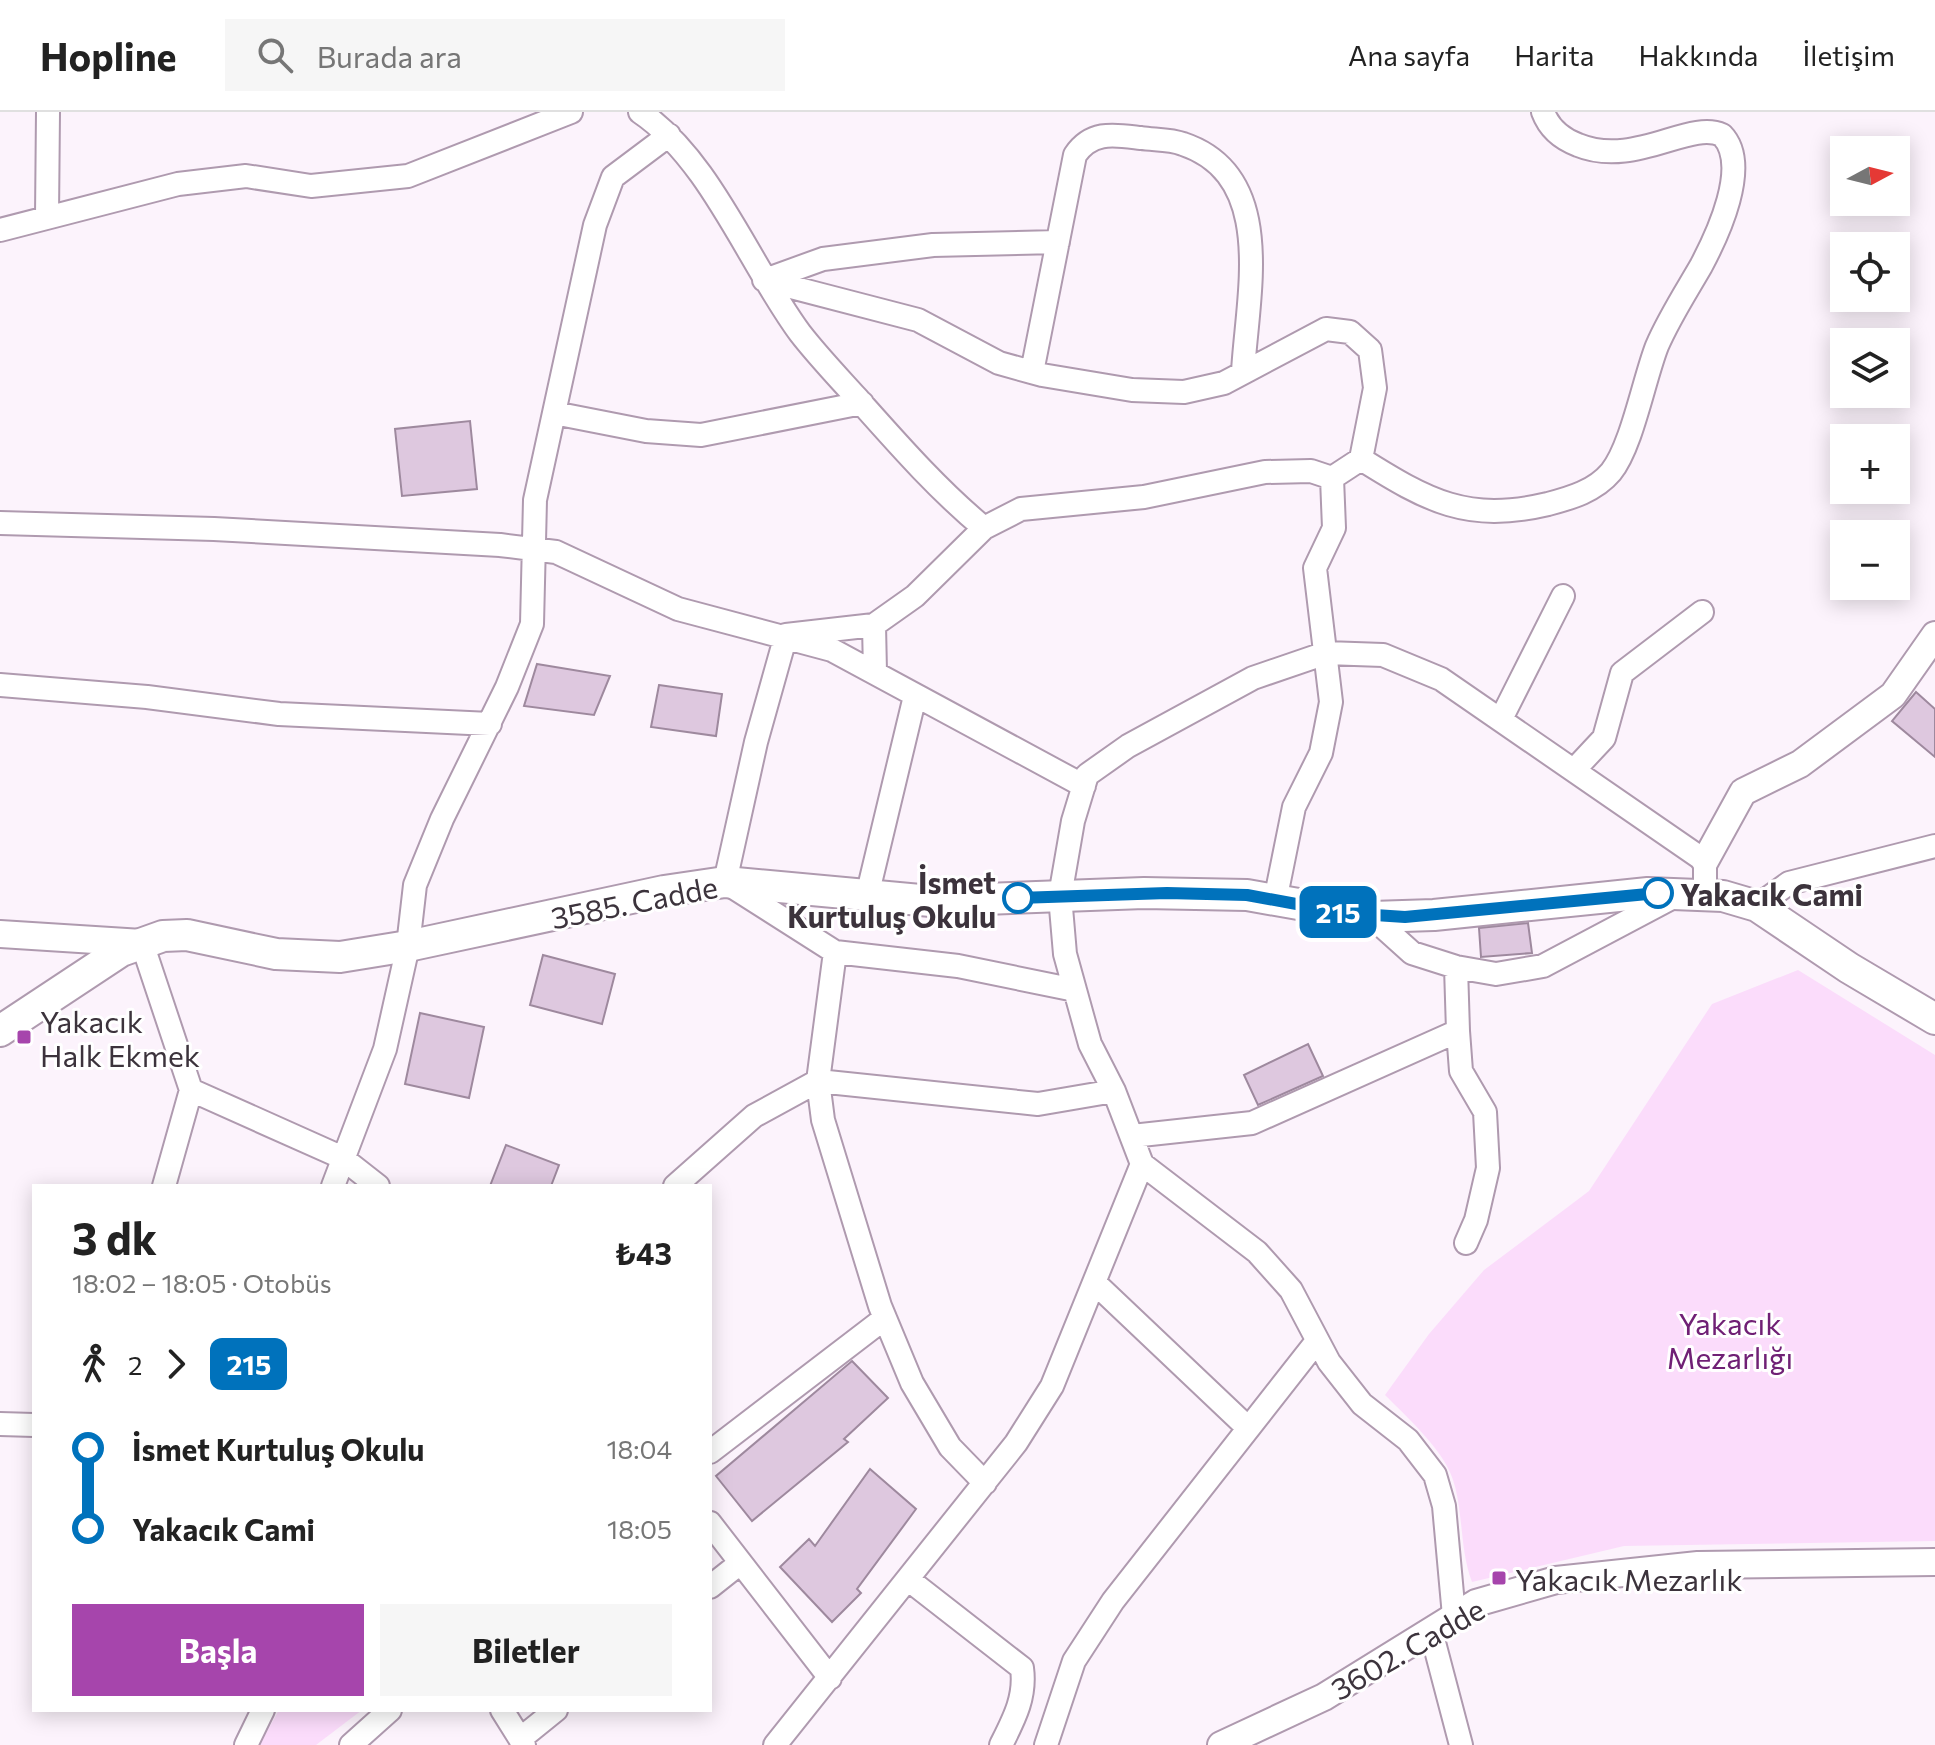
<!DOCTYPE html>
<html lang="tr">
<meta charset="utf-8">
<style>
body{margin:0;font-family:Commissioner,sans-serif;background:#f6f6f6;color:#222;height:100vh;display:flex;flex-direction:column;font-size:30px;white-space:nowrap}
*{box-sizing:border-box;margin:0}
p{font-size:26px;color:#767676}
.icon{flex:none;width:44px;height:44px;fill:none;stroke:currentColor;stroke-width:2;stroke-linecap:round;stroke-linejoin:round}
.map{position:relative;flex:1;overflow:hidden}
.drawer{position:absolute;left:32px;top:1072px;width:680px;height:528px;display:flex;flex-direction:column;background:#fff;border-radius:0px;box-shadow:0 4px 20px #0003}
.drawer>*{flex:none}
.badge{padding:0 16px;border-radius:12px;font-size:28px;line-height:52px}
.needle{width:52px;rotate:83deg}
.fabs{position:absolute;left:1830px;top:24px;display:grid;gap:16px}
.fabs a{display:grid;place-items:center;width:80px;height:80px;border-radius:0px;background:#fff;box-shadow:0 4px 20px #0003;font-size:40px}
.map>.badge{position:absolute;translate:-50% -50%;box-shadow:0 0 0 4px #fff}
.legs{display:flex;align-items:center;gap:12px;height:88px;padding:0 40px;font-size:26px}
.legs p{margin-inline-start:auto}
.head{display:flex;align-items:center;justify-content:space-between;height:136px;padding:0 40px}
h1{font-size:44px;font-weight:700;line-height:60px}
.button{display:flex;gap:16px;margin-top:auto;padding:16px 40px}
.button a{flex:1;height:92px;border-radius:0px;background:#a645ac;color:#fff;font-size:32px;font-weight:700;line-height:92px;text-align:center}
.button a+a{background:#f6f6f6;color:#222}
ul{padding:0 40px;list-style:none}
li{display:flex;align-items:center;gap:28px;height:80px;font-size:30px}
li i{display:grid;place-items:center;width:12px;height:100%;margin:0 10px;background:currentColor}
li i::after{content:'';width:20px;height:20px;margin:-10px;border:6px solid;border-radius:50%;background:#fff}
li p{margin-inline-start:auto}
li:first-child i{background:linear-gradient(#0000 50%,currentColor 0)}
li:last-child i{background:linear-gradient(currentColor 50%,#0000 0)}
header{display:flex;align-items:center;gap:48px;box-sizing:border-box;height:112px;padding:0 40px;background:#fff;border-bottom:2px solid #e0e0e0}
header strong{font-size:38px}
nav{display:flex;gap:44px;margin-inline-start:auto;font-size:28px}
.search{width:560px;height:72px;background:#f6f6f6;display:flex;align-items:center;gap:20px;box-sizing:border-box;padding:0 28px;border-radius:0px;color:#767676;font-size:30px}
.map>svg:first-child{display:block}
.green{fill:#fbdcfb}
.building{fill:#dec8df;stroke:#9e899e;stroke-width:2}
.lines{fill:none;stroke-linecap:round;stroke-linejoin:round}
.minor-casing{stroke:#af9aaf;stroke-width:26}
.tertiary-casing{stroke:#af9aaf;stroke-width:30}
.secondary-casing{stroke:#af9aaf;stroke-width:34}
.minor{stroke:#fff;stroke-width:22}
.tertiary{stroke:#fff;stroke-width:26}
.secondary{stroke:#fff;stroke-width:30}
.line-1-casing{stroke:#fff;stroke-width:18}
.line-1{stroke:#0072bc;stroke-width:12}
.stop-1-dot{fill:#fff;stroke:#0072bc;stroke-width:4}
.poi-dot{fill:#a645ac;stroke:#fff;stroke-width:3}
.labels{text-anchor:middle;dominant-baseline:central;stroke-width:6;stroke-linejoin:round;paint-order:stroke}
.stop-label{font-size:30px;font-weight:bold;fill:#3c333c;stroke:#fff;text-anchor:end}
.street-label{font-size:30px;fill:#3c333c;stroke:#fff}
.poi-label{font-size:30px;fill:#3c333c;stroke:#fff;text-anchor:start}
.park-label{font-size:30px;fill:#702075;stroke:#fff}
</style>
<header>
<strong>Hopline</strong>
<div class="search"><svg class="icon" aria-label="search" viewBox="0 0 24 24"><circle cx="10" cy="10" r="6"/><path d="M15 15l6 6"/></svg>Burada ara</div>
<nav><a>Ana sayfa</a><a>Harita</a><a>Hakkında</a><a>İletişim</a></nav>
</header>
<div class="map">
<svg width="1935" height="1633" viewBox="0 0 1935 1633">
<rect width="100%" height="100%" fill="#fcf3fc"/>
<path class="green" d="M1798 858 1935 943V1429L1624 1434 1472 1470C1459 1436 1464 1398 1452 1365 1442 1337 1406 1304 1385 1283L1429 1222 1484 1158 1589 1079 1712 892Z
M279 1598H362L316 1633H259Z"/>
<path class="building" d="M470 309 477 377 402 384 395 317Z
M537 552 610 564 594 603 524 594Z
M659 573 722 582 716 624 651 615Z
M1916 580 1935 597V645L1892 609Z
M1528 811 1532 841 1481 845 1479 816Z
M543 843 615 862 602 912 530 893Z
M420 901 484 915 469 986 405 972Z
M1308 932 1323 964 1258 993 1244 963Z
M506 1033 559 1053 551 1074H490Z
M852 1249 888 1286 844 1327 848 1330 752 1409 716 1364Z
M870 1357 916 1397 857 1477 861 1481 832 1510 780 1455 809 1427 815 1434Z"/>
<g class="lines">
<defs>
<path id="minor" d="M640 0C710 47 749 152 800 221 817 243 837 264 856 285 897 331 937 377 984 416
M47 104 48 0
M0 118 178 72 246 64 311 74 408 64 571 0
M764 168 918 208 999 251 1042 263 1132 278 1184 280 1224 271 1326 217 1350 220 1370 238 1375 276 1361 347 1332 366
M765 168 823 147 933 133 1058 130
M1032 260 1075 43C1092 18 1115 23 1141 26 1154 28 1170 27 1183 32 1278 64 1247 184 1243 260
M554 301 646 319 701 323 862 291
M1361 347C1428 389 1467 411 1548 392 1571 386 1595 379 1611 360 1632 334 1644 267 1657 234 1669 206 1686 180 1701 154 1717 124 1751 53 1722 23 1689 8 1634 56 1578 33 1562 27 1549 16 1543 0
M0 411 214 417 500 433 556 440 678 497 832 538 1084 674
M874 513 875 560
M0 573 147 585 279 602 490 612
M1501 607 1563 484
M1575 657 1604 626 1622 561 1702 500
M867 784 915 584
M1275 789 1294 695 1321 641 1331 590 1315 456 1334 416 1332 366
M1757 794 1789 771 1935 734
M1372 805 1412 841 1456 855 1496 862 1543 854 1679 782
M142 831 191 978 164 1074
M835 840 818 969 823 1008 880 1194 912 1271 950 1335 985 1371
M1075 878 958 854 835 840 725 770 756 630 786 523 874 513 915 484 984 416 1021 397 1144 385 1265 360 1311 359 1332 366
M1458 919 1461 959 1485 1000 1488 1056 1476 1108 1466 1131
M191 978 341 1045 378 1074
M1132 1024 1252 1011 1458 919 1456 855
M1142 1052 1257 1140 1291 1178 1329 1250 1362 1292 1408 1328 1435 1363 1444 1394 1454 1504
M333 1074 385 937 408 834 415 773 442 707 507 575 532 512 535 388 595 113 613 65 669 23
M675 1074 754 1004 818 969 1038 992 1114 979
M1095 1171 1248 1316
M0 1312 34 1313
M710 1340 885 1206
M710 1411 830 1566
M909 1468 1022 1556C1026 1585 1014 1607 1001 1633
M710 1475 739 1452
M1431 1519 1461 1633
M502 1598 524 1633
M520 1627 556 1598
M246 1633 263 1598
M351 1633 390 1598
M775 1633 1016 1331 1052 1274 1142 1052 1114 979 1090 932 1065 842 1060 784 1073 709 1087 663 1128 634 1253 566 1326 541 1383 543 1441 567 1705 749V782
M1046 1633 1074 1549 1113 1489 1317 1229"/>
<path id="tertiary" d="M1705 749 1743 680 1800 652 1893 583 1935 523
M0 822 142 831
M1221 1633 1324 1585 1476 1491 1556 1468 1698 1453 1935 1450"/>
<path id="secondary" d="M0 919 121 839 163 824 187 823 276 842 340 845 408 834 664 779 725 770 931 789 1144 781 1247 783 1372 805 1434 803 1648 781 1723 784 1757 794 1849 856 1935 907"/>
</defs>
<use href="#minor" class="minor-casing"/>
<use href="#tertiary" class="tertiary-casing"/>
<use href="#secondary" class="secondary-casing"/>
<use href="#minor" class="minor"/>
<use href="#tertiary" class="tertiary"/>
<use href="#secondary" class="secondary"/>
</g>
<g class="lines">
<defs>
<path id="line-1" d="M1018 786 1167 781 1247 783 1345 801 1405 805 1658 781"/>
</defs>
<use href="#line-1" class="line-1-casing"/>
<use href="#line-1" class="line-1"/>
</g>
<g class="stop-1-dot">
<circle cx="1658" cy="781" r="14"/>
<circle cx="1018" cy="786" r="14"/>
</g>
<g class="poi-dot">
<rect x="16" y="917" width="16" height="16" rx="4"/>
<rect x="1491" y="1458" width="16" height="16" rx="4"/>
</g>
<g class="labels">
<g class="stop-label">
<text x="996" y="769">İsmet<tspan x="996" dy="34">Kurtuluş Okulu</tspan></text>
<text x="1680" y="781" text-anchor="start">Yakacık Cami</text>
</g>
<g class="street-label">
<text transform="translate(634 789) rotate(-11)">3585. Cadde</text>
<text transform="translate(1407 1536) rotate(-30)">3602. Cadde</text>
</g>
<g class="poi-label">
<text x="40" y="908">Yakacık<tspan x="40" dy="34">Halk Ekmek</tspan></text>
<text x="1515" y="1466">Yakacık Mezarlık</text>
</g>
<g class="park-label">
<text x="1730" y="1210">Yakacık<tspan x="1730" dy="34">Mezarlığı</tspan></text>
</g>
</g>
</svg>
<div class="fabs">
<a><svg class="needle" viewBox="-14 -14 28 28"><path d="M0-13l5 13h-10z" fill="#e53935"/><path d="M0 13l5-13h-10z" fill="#767676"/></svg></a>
<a><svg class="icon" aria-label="locate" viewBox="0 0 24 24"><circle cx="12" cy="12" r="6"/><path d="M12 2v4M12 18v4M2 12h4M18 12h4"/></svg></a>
<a><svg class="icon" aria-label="layers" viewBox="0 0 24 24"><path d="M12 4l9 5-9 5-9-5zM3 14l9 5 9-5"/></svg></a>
<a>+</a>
<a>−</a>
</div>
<b class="badge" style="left:1338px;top:800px;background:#0072bc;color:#fff">215</b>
<section class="drawer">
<div class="head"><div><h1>3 dk</h1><p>18:02 – 18:05 · Otobüs</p></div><b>₺43</b></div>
<div class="legs"><svg class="icon" aria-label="walk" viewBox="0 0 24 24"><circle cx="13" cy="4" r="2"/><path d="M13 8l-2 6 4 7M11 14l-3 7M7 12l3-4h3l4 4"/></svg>2<svg class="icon" aria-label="forward" viewBox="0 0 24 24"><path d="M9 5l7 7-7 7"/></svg><b class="badge" style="background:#0072bc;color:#fff">215</b></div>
<ul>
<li><i style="color:#0072bc"></i><b>İsmet Kurtuluş Okulu</b><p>18:04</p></li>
<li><i style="color:#0072bc"></i><b>Yakacık Cami</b><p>18:05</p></li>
</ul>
<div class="button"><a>Başla</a><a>Biletler</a></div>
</section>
</div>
